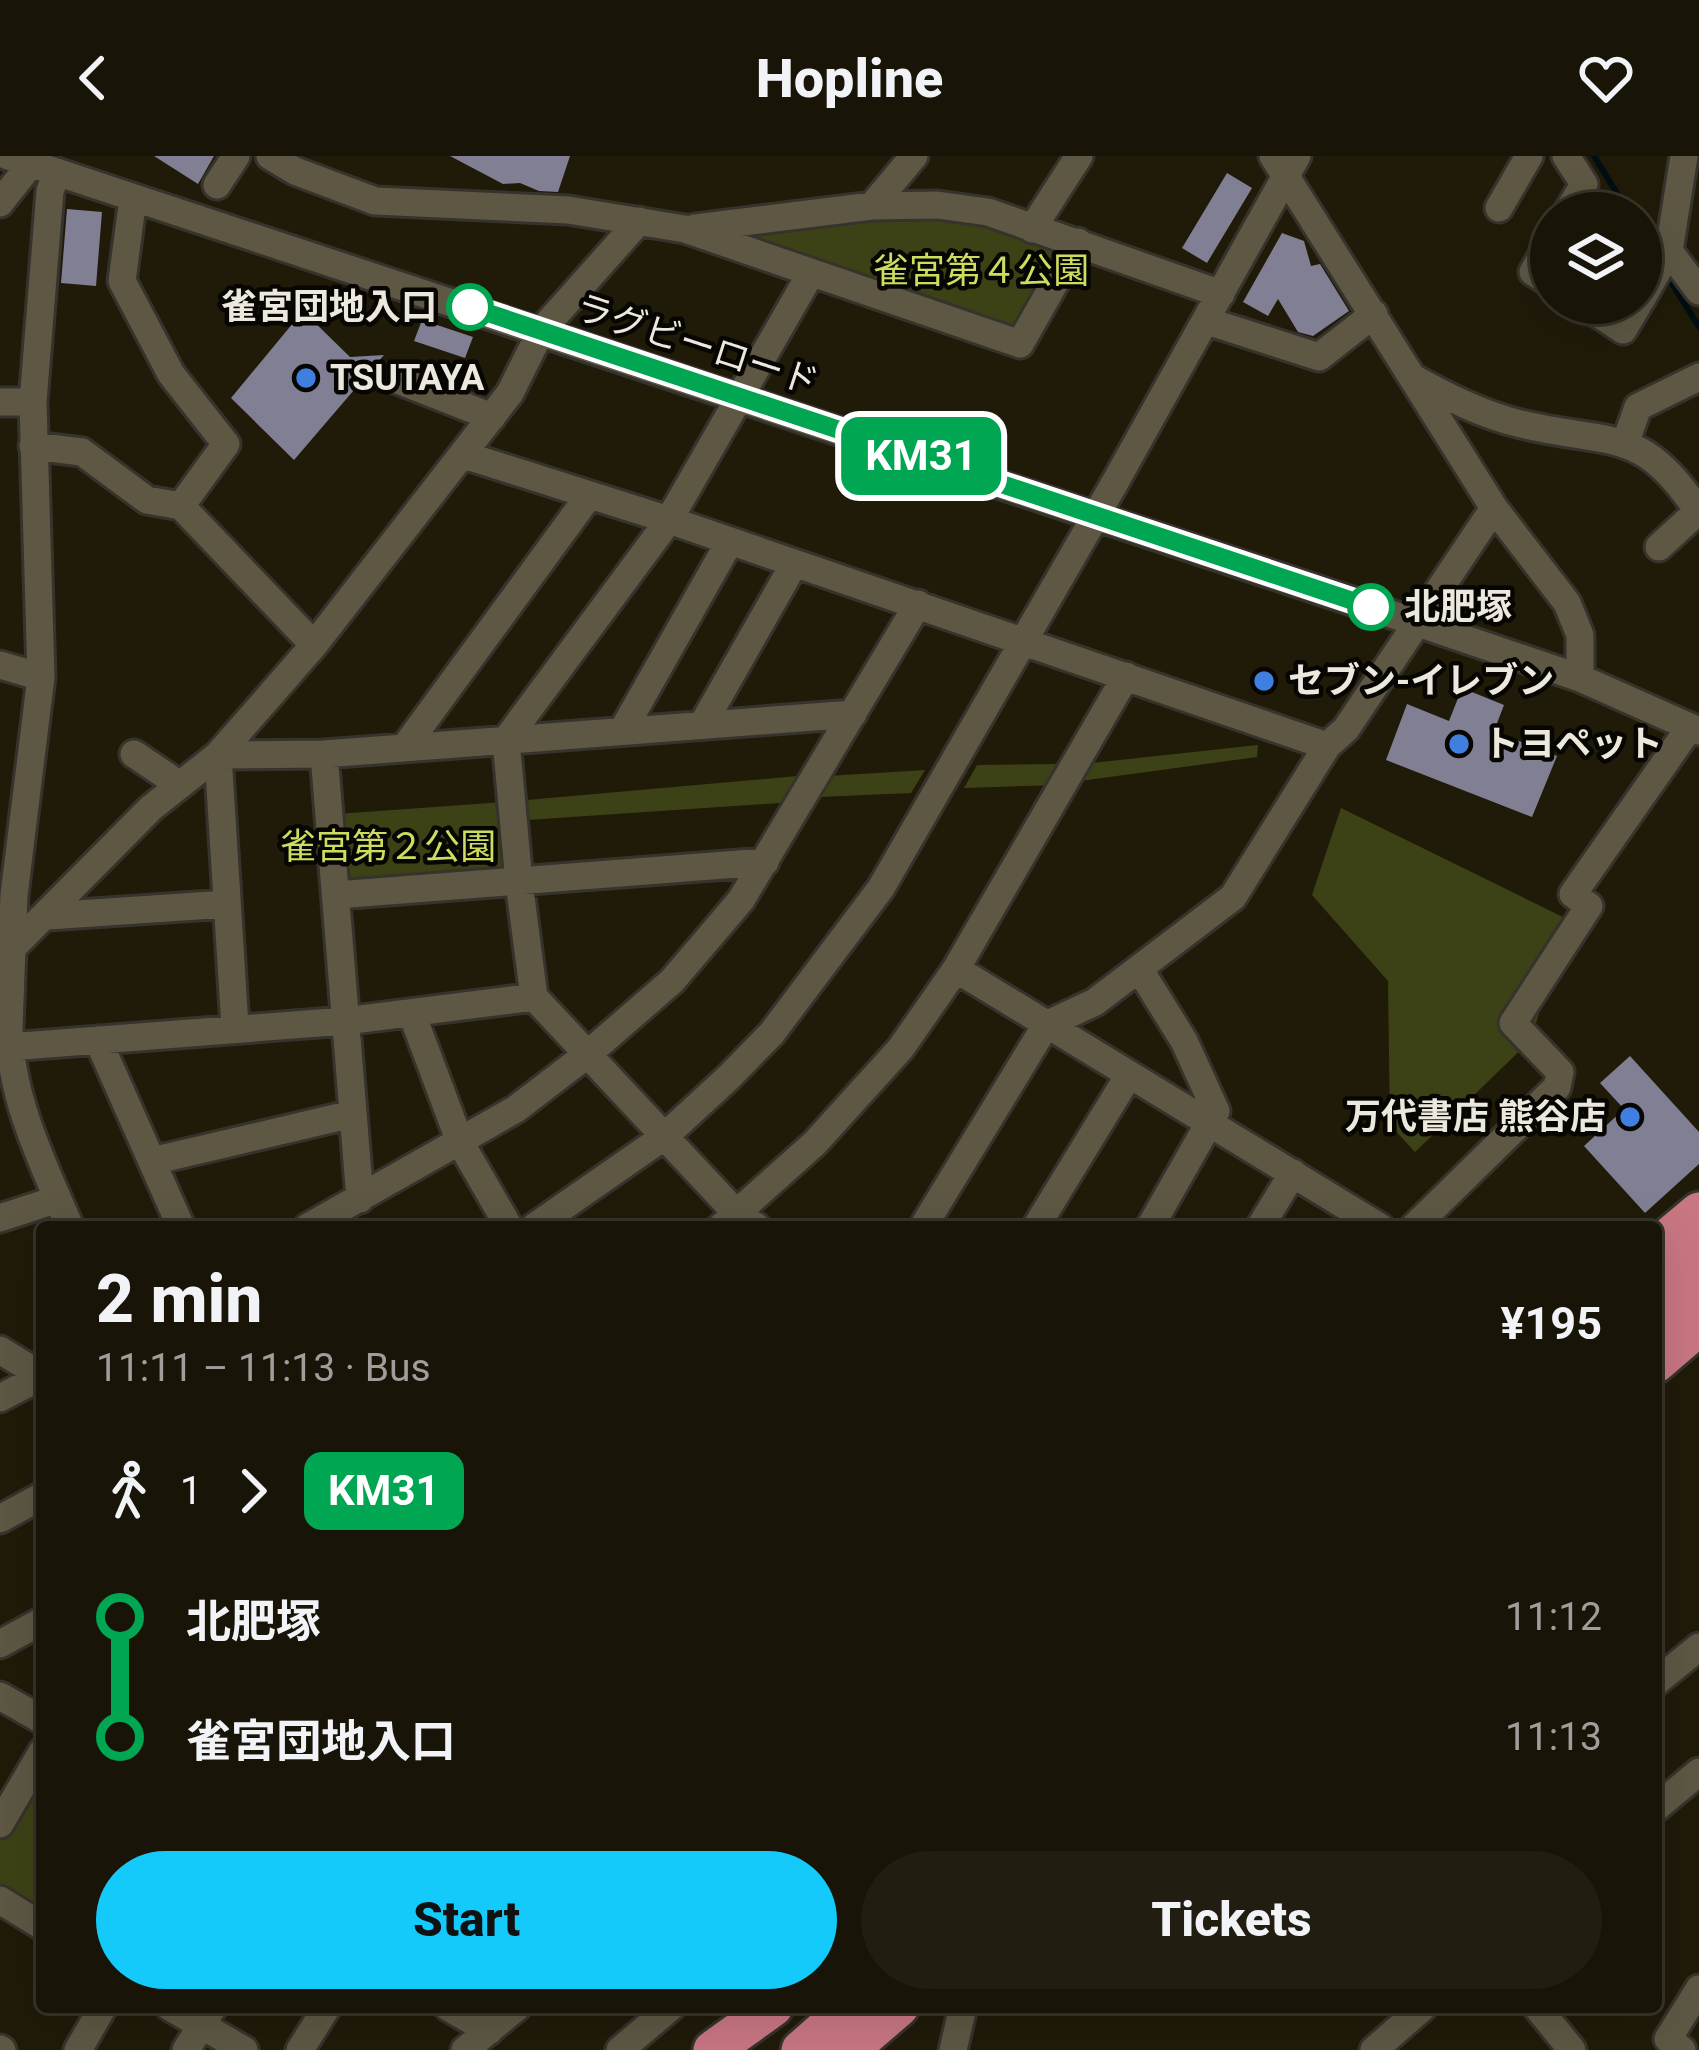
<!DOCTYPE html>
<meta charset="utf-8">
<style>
body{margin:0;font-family:Roboto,"Noto Sans JP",sans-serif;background:#211d11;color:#f1f3f6;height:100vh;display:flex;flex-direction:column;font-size:45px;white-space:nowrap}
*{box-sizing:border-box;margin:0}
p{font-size:39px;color:#9f9e9b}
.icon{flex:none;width:66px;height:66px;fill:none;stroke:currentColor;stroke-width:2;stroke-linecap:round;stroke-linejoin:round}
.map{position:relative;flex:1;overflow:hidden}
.sheet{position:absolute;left:36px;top:1065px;width:1626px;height:792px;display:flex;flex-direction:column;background:#181407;border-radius:12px;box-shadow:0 12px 48px #0002,0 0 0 3px #363328}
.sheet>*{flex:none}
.badge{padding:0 24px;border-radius:18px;font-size:42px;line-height:78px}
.controls{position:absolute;left:1530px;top:36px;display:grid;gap:24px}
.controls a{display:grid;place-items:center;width:132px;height:132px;border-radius:50%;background:#181407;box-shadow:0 12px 48px #0002,0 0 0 3px #363328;font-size:60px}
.map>.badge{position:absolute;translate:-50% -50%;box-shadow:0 0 0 6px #fff}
.legs{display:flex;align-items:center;gap:18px;height:132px;padding:0 60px;font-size:39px}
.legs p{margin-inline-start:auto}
.summary{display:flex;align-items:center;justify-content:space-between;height:204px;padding:0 60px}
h1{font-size:66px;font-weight:800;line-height:90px}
.primary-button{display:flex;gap:24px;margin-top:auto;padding:24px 60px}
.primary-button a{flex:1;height:138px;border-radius:72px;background:#13cafb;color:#111;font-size:48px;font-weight:800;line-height:138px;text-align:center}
.primary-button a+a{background:#211d11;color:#f1f3f6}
ul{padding:0 60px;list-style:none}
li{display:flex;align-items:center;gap:42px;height:120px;font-size:45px}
li i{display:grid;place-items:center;width:18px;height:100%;margin:0 15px;background:currentColor}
li i::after{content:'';width:30px;height:30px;margin:-15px;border:9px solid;border-radius:50%;background:#181407}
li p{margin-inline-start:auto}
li:first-child i{background:linear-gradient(#0000 50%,currentColor 0)}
li:last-child i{background:linear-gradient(currentColor 50%,#0000 0)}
header{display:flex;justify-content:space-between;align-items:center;height:156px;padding:0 60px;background:#181407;font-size:54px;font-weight:800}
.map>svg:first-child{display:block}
.green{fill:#3d4216}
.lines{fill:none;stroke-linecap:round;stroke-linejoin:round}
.stream{stroke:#010e12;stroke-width:6}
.building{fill:#807f93}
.minor-casing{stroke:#36322c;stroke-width:33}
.highway-casing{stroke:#36322c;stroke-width:45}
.minor{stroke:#5d5744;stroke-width:27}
.highway{stroke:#c87682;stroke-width:39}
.line-1-casing{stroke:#fff;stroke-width:27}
.line-1{stroke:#00a651;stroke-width:18}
.stop-1-dot{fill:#fff;stroke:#00a651;stroke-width:6}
.shop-dot{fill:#3f7fe0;stroke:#070602;stroke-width:4.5}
.labels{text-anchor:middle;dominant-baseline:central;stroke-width:9;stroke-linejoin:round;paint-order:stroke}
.park-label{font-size:36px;fill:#cedc5f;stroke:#070602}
.stop-label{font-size:36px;font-weight:bold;fill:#ece8dd;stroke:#070602;text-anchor:end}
.street-label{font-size:36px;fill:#ece8dd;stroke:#070602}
.poi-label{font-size:36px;font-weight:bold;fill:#ece8dd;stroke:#070602;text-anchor:start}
</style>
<header><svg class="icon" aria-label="back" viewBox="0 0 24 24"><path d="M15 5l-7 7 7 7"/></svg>Hopline<svg class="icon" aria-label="heart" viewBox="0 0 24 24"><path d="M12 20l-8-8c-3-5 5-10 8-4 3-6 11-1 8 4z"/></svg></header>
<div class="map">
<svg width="1699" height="1894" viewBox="0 0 1699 1894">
<rect width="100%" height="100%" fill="#201a09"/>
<path class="green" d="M932 60 985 67 1064 90 1015 177 723 78Z
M1258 589 1257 601 1080 625 1092 607Z
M1064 608 1055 629 964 632 977 609Z
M925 614 911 637 819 641 828 620Z
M809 619 794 646 527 664V644Z
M504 646 509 720 346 731 337 658Z
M1341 652 1567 763 1531 884 1415 996 1390 969 1388 825 1312 739Z
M42 1606V1746L36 1756 0 1735V1673Z"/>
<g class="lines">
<path class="stream" d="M1594 0 1629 57
M1641 77 1655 100
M1665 116 1699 171"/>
</g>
<path class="building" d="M154 0H214L198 28Z
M450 0H570L558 36 539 35 520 27 503 28Z
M1227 17 1252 32 1207 107 1182 92Z
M67 53 102 56 96 130 61 127Z
M1282 77 1304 85 1311 110 1320 108 1349 155 1313 180 1298 176 1278 143 1268 160 1243 146Z
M303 155 350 201 384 199 294 304 231 242Z
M422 164 473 181 465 202 414 185Z
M1462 532 1504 549 1494 575 1557 600 1532 661 1386 604 1407 548 1449 565Z
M1630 900 1699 976V1008L1645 1057 1584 990 1624 953 1600 927Z"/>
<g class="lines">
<defs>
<path id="minor" d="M8 0 1415 466 1580 522 1699 575
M270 0 295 15 375 45 568 54 685 73 1020 188 1078 86
M1273 0 1494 352 1567 447 1580 479V522
M1566 0 1584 28 1567 57
M57 16 50 35 33 246 41 521 14 739 9 871C10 942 43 1008 70 1071
M217 29 236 0
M0 47 37 0
M872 50 914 0
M1499 52 1529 0
M695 72 872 50 937 49 988 56 1221 138
M1032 73 1079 0
M1551 85 1533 116 1551 127
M1669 95 1699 135
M1641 144 1669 95 1684 0
M1582 147 1623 174 1639 147
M1207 165 1319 201 1374 158
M390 221 492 261
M1415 223C1448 241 1481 258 1517 267 1607 290 1642 267 1699 357
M0 246H33
M1626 285 1638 251 1699 221
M33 290 82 296 147 344 181 350 226 288 171 218 122 125 133 42
M464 299 669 364 1327 590
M181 350 314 489
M1659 391 1698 355
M0 509 41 521
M704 566 794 408
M623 574 730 385
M405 591 588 341
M134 598 180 629
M324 598 360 1043
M218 599 324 598 853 558
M218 599 235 871
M336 739 765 706
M48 760 227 748
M12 792 151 652 218 599 314 489 510 237 541 175 639 65
M956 813 1380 1071
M1140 814 1184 885 1216 955 1150 1071
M412 858 460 986 509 1071
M98 884 181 1071
M9 891 345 865 534 841
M152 1005 352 958
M0 1062 58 1043
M308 1071 516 953 589 897 672 825 741 744 918 448
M534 1071 665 980 729 921 772 877 881 732 1113 330 1297 0
M721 1071 815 987 901 892 956 813 1126 520
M757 1071 738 1059 534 841 519 726 506 584 669 364 811 117
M923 1071 1046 869 1095 846 1233 741 1327 590 1346 573 1494 352
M1036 1071 1129 919
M1260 1071 1293 1017
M1414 1071 1557 931 1560 916 1513 867 1589 750 1573 738 1690 571
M0 1194 42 1220
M0 1242 42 1220
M0 1363 42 1340
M0 1488 42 1465
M1656 1526 1699 1491
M0 1540 42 1564
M1656 1652 1699 1616
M0 1668 42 1596
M0 1744 42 1770
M170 1851 244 1894
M448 1851 489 1875
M1537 1851 1572 1894
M0 1893 2 1894
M78 1894 103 1851
M186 1894 213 1851
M300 1894 327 1851
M465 1894 517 1851
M620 1894 671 1851
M953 1894 963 1851
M1374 1894 1423 1851
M1682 1894 1668 1883 1699 1833"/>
<path id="highway" d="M1656 1092 1699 1056
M1656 1133 1699 1095
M1656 1173 1699 1134
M1656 1207 1699 1170
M713 1894 773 1851
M801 1894 850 1851
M849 1894 899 1851"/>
</defs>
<use href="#minor" class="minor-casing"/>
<use href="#highway" class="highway-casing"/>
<use href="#minor" class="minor"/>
<use href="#highway" class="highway"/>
</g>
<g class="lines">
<defs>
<path id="line-1" d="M470 151 1371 451"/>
</defs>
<use href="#line-1" class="line-1-casing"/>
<use href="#line-1" class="line-1"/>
</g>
<g class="stop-1-dot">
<circle cx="470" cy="151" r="21"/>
<circle cx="1371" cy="451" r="21"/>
</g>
<g class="shop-dot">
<circle cx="306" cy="222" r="12"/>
<circle cx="1264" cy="525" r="12"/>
<circle cx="1459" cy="588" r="12"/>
<circle cx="1630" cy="961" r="12"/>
</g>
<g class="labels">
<g class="park-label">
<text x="981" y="115">雀宮第４公園</text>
<text x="388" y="691">雀宮第２公園</text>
</g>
<g class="stop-label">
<text x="437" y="151">雀宮団地入口</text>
<text x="1404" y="451" text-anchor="start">北肥塚</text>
</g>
<g class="street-label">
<text transform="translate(697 189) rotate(18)">ラグビーロード</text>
</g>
<g class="poi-label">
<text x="330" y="222">TSUTAYA</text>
<text x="1288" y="525">セブン-イレブン</text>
<text x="1483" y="588">トヨペット</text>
<text x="1606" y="961" text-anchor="end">万代書店 熊谷店</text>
</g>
</g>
</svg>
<div class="controls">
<a><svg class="icon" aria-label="layers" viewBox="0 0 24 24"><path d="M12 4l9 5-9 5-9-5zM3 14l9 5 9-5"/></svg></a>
</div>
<b class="badge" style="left:921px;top:300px;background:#00a651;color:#fff">KM31</b>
<section class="sheet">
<div class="summary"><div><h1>2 min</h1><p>11:11 – 11:13 · Bus</p></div><b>¥195</b></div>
<div class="legs"><svg class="icon" aria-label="walk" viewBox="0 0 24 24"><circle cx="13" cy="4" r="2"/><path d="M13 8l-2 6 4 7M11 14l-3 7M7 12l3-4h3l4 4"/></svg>1<svg class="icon" aria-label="forward" viewBox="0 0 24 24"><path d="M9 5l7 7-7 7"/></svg><b class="badge" style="background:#00a651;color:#fff">KM31</b></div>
<ul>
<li><i style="color:#00a651"></i><b>北肥塚</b><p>11:12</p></li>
<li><i style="color:#00a651"></i><b>雀宮団地入口</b><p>11:13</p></li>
</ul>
<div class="primary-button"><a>Start</a><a>Tickets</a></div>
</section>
</div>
